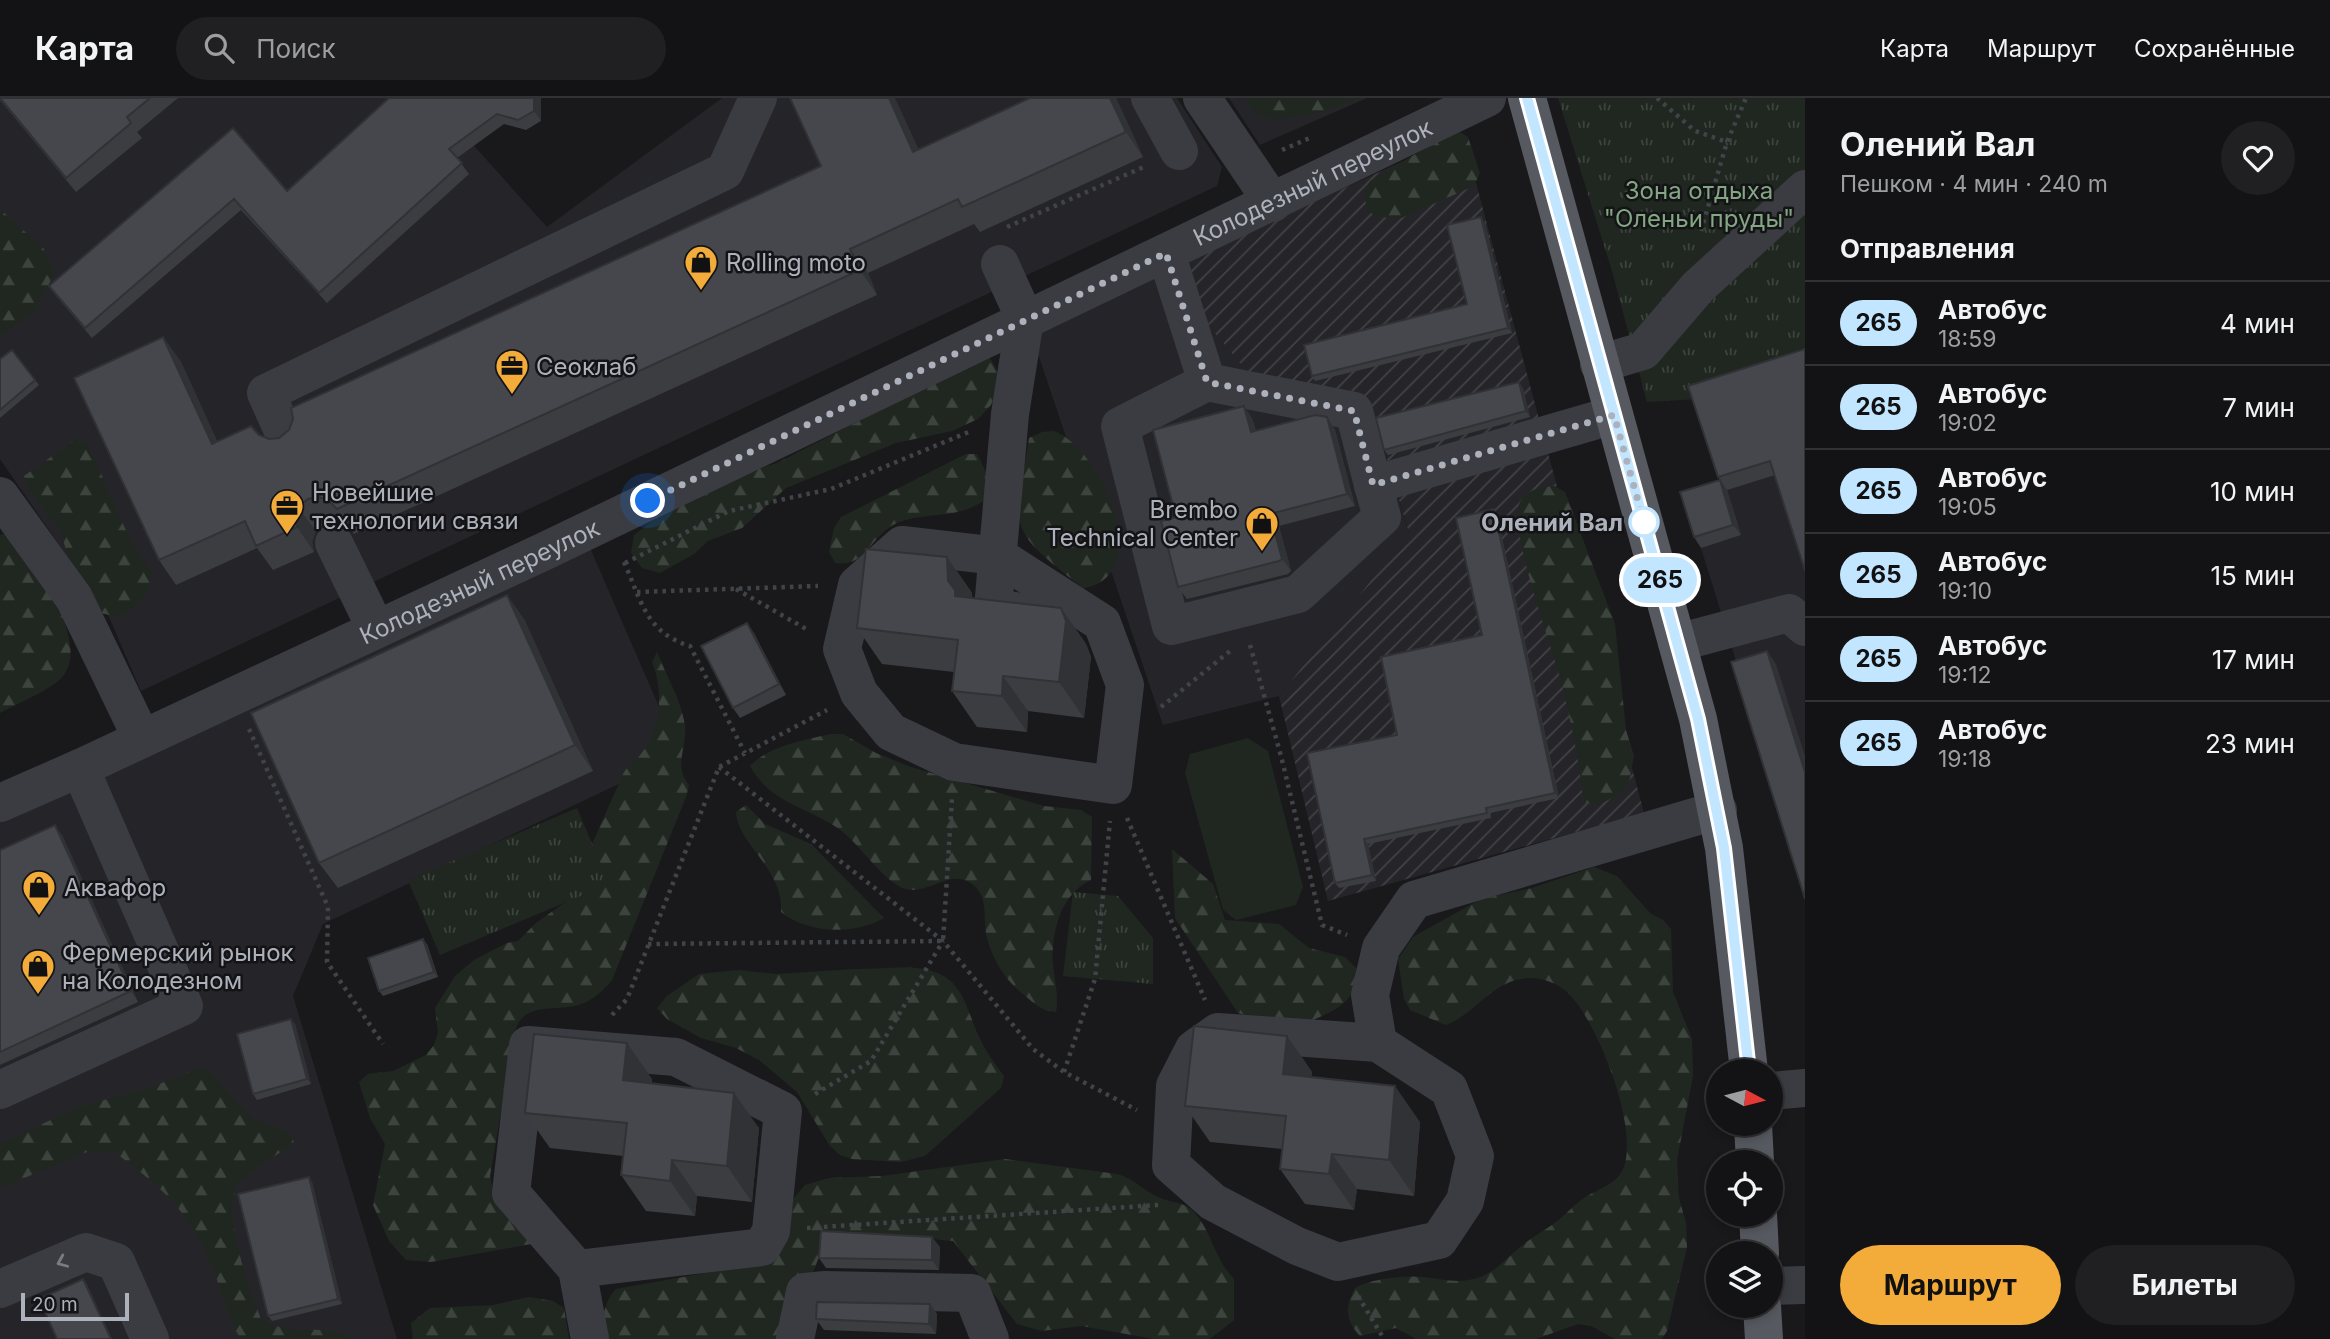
<!DOCTYPE html>
<html lang="ru">
<meta charset="utf-8">
<style>
body{margin:0;font-family:Inter,sans-serif;background:#202022;color:#f1f3f6;height:100vh;display:flex;flex-direction:column;font-size:26px;white-space:nowrap}
*{box-sizing:border-box;margin:0}
p{font-size:23px;color:#9d9ea0}
.icon{flex:none;width:38px;height:38px;fill:none;stroke:currentColor;stroke-width:2;stroke-linecap:round;stroke-linejoin:round}
.map{position:relative;flex:1;overflow:hidden}
.side{display:flex;flex-direction:column;background:#131315;width:525px}
.side>*{flex:none}
.badge{padding:0 14px;border-radius:23px;font-size:24px;line-height:46px}
.needle{width:46px;rotate:97deg}
.tools{position:absolute;left:1706px;top:961px;display:grid;gap:14px}
.tools a{display:grid;place-items:center;width:77px;height:77px;border-radius:50%;background:#131315;box-shadow:0 4px 10px #0003,0 0 0 2px #323234;font-size:35px}
.scale{position:absolute;left:21px;bottom:18px;width:108px;box-sizing:border-box;padding-left:7px;border:4px solid #acb1bb;border-top:0;font-size:19px;line-height:24px;white-space:nowrap;color:#acb1bb;-webkit-text-stroke:5px #141417;paint-order:stroke}
.you{position:absolute;width:35px;height:35px;margin:-18px;border:5px solid #fff;border-radius:50%;background:#1a73e8;box-shadow:0 0 0 10px #1a73e833}
.map>.badge{position:absolute;translate:-50% -50%;box-shadow:0 0 0 4px #fff}
h2{padding:0 35px;font-size:26px;line-height:63px}
.round{display:grid;place-items:center;flex:none;width:74px;height:74px;border-radius:37px;background:#202022}
.summary{display:flex;align-items:center;justify-content:space-between;height:119px;padding:0 35px}
h1{font-size:33px;font-weight:700;line-height:52px}
.primary-button{display:flex;gap:14px;margin-top:auto;padding:14px 35px}
.primary-button a{flex:1;height:80px;border-radius:42px;background:#f3ab3a;color:#111;font-size:28px;font-weight:700;line-height:80px;text-align:center}
.primary-button a+a{background:#202022;color:#f1f3f6}
ul{padding:0;list-style:none}
li{display:flex;align-items:center;gap:21px;height:84px;padding:0 35px;border-top:2px solid #323234}
li div{flex:1}
li b{display:block;font-size:26px}
li em{font-style:normal}
li .badge{min-width:77px;font-weight:700;text-align:center}
header{display:flex;align-items:center;gap:42px;box-sizing:border-box;height:98px;padding:0 35px;background:#131315;border-bottom:2px solid #323234}
header strong{font-size:33px}
nav{display:flex;gap:38px;margin-inline-start:auto;font-size:24px}
.search{width:490px;height:63px;background:#202022;display:flex;align-items:center;gap:18px;box-sizing:border-box;padding:0 24px;border-radius:38px;color:#9d9ea0;font-size:26px}
main{display:flex;flex:1;min-height:0}
.map>svg:first-child{display:block}
.built{fill:#252529}
.industrial{fill:url(#industrial-furrows)}
.green{fill:#1f2720}
.forest{fill:url(#forest-firs)}
.park{fill:url(#park-tufts)}
.lines{fill:none;stroke-linecap:round;stroke-linejoin:round}
.path{stroke:#404348;stroke-width:4.5;stroke-dasharray:3.5 5;stroke-linecap:butt}
.minor{stroke:#3a3c41;stroke-width:38}
.major{stroke:#565960;stroke-width:38}
.wall{fill:#3c3d41}
.shaded-wall{fill:#313235}
.building{fill:#46474c;stroke:#313235;stroke-width:2}
.oneway{stroke:#797c84}
.line-casing{stroke:#fff;stroke-width:16}
.line{stroke:#c2e6ff;stroke-width:10}
.walk{stroke:#acb1bb;stroke-width:7;stroke-dasharray:0 12.6}
.stop-dot{fill:#fff;stroke:#c2e6ff;stroke-width:3.5}
.labels{text-anchor:middle;dominant-baseline:central;stroke-width:5;stroke-linejoin:round;paint-order:stroke}
.street-label{font-size:24px;fill:#acb1bb;stroke:#141417}
.park-label{font-size:24px;fill:#83a683;stroke:#141417}
.poi-label{font-size:24px;fill:#acb1bb;stroke:#141417;text-anchor:start}
.stop-label{font-size:24px;font-weight:bold;fill:#acb1bb;stroke:#141417;text-anchor:end}
</style>
<header>
<strong>Карта</strong>
<div class="search"><svg class="icon" aria-label="search" viewBox="0 0 24 24"><circle cx="10" cy="10" r="6"/><path d="M15 15l6 6"/></svg>Поиск</div>
<nav><a>Карта</a><a>Маршрут</a><a>Сохранённые</a></nav>
</header>
<main>
<div class="map">
<svg width="1805" height="1241" viewBox="0 0 1805 1241">
<defs>
<pattern id="industrial-furrows" width="10" height="10" patternUnits="userSpaceOnUse" patternTransform="scale(1.75)"><rect width="10" height="10" fill="#252529"/><path d="M-1 1l2-2M0 10L10 0M9 11l2-2" fill="none" stroke="#424246"/></pattern>
<pattern id="forest-firs" width="22" height="20" patternUnits="userSpaceOnUse" patternTransform="scale(1.75)"><rect width="22" height="20" fill="#1f2720"/><path d="M5 1l3.5 6h-7zM16 11l3.5 6h-7z" fill="#3d443e"/></pattern>
<pattern id="park-tufts" width="24" height="20" patternUnits="userSpaceOnUse" patternTransform="scale(1.75)"><rect width="24" height="20" fill="#1f2720"/><path d="M3 7l-1-3M5 7V3M7 7l1-3M15 17l-1-3M17 17v-4M19 17l1-3" fill="none" stroke="#3d443e"/></pattern>
</defs>
<rect width="100%" height="100%" fill="#19191c"/>
<path class="built" d="M0 0H431L547 129 722 0H1177L1222 69 1217 88 141 593 109 519 0 361Z
M1229 0H1367L1260 47Z
M1185 162 1371 308 1409 436 1279 598 1163 627 1030 232Z
M1805 267V785L1687 405 1727 392Z
M590 450 680 657 323 826 293 898 397 1241H0V724Z"/>
<path class="industrial" d="M1463 36 1644 715 1328 803 1279 598 1409 435 1371 308 1256 284 1209 228 1186 162Z"/>
<path class="green" d="M1248 640 1268 653 1303 789 1296 807 1236 822 1223 812 1185 675 1190 656Z"/>
<path class="forest" d="M1244 0H1362C1338 9 1282 30 1259 17 1252 13 1248 6 1244 0Z
M1456 32 1468 39 1480 75 1474 88 1397 122 1373 117 1366 107 1364 93 1370 83Z
M0 111 44 151 55 175 33 215 0 239Z
M990 260 1002 281 991 307 978 321 952 333 896 345 786 390 742 430 708 443 694 456 660 475 642 470 631 455 634 437 693 392 777 365 943 280Z
M1054 333C1101 350 1157 479 1083 490 1004 428 1015 435 1029 340L1042 334Z
M75 342 87 346C109 388 122 437 152 474L148 493 140 504 120 519 95 514 75 481 60 432 28 391 24 378Z
M966 356H977L989 380 986 402C978 406 970 411 961 413 937 420 907 415 887 431 868 446 863 469 835 465L829 454 834 430 841 419Z
M1554 388 1565 394 1615 526 1626 632 1634 658 1629 684 1621 695 1599 707 1586 705 1582 693C1578 656 1570 619 1561 583 1552 548 1510 437 1519 407 1525 391 1539 390 1554 388Z
M14 433C32 464 99 551 57 584 41 596 18 605 0 615V437Z
M657 554C666 577 682 604 685 628 687 651 673 667 689 687L686 699 612 882C604 892 593 902 581 906 556 915 524 902 515 933L490 1078 493 1091 531 1146 431 1164 406 1162 389 1143 373 1107 385 1046 370 1020 359 984 368 976 393 973 426 957 434 947 438 935 435 910 455 878 474 862 507 845 518 843 536 825 567 803 623 676C628 667 635 664 641 656 661 632 664 592 652 564Z
M830 636H843L876 655 911 669 1044 708 1081 712 1092 719 1091 782C1066 793 1055 822 1053 849 1050 871 1060 891 1056 914 1041 913 1035 906 1024 897 1005 882 994 864 987 840 982 821 990 799 972 786 949 770 930 797 906 791 885 786 859 745 839 731 808 709 770 705 750 668 770 647 803 643 830 636Z
M746 707 765 726 811 746 884 820C855 837 808 836 781 814 784 771 738 747 736 714Z
M1172 751 1213 786 1225 822 1279 826 1309 850 1345 859 1359 873C1354 912 1326 915 1294 930L1238 915 1175 820Z
M1594 769 1617 778 1651 816 1663 822 1671 831 1673 894 1692 941 1693 978 1677 1062 1679 1100 1686 1125 1687 1149 1667 1233 1662 1241H1615L1591 1228 1578 1226 1536 1241H1416L1396 1230 1360 1238C1345 1222 1345 1209 1355 1190 1371 1181 1403 1177 1422 1179 1438 1180 1453 1185 1469 1182 1494 1178 1507 1159 1525 1145 1537 1136 1549 1130 1560 1121 1567 1115 1573 1108 1580 1103 1591 1094 1606 1090 1616 1081 1650 1052 1597 919 1566 893 1558 886 1543 880 1532 880 1494 879 1477 915 1446 927L1410 912 1404 901 1398 861 1413 839 1481 801 1532 790Z
M856 871C880 872 909 866 932 873 963 882 967 912 978 937 985 952 994 965 1004 978L1001 990 925 1058 901 1064 852 1061 840 1057 830 1048 797 994 759 962 736 950 701 940 667 921 657 910 667 898 699 876 738 872 777 876Z
M198 970 209 973 253 1021 288 1033 294 1044C278 1058 257 1067 242 1082 217 1106 250 1193 261 1221 291 1241 325 1223 355 1241H241C225 1217 222 1191 211 1166 190 1113 158 1086 113 1053L87 1054 0 1090V1046L78 1009 152 989Z
M1005 1061 1117 1076C1134 1080 1143 1093 1160 1100 1172 1105 1186 1104 1195 1115 1212 1135 1215 1162 1234 1181V1222L1210 1241H1154L1081 1228 1042 1233 1017 1226 953 1143 849 1133H836L823 1148 788 1241H602C603 1221 602 1206 616 1191L734 1170 805 1087 829 1080 882 1078Z
M529 1199 553 1203 564 1210 569 1241H413L411 1225 430 1210 493 1207Z"/>
<path class="park" d="M1558 0H1805V267L1697 301 1647 304 1612 173Z
M577 710 609 786 440 857 408 782Z
M1073 794 1118 798 1153 840V886L1063 878Z"/>
<g class="lines">
<path class="path" d="M1657 0 1695 33 1727 44
M1282 52 1312 39
M1007 129 1146 68
M1701 133 1727 44 1746 0
M624 464C641 502 646 535 690 548L745 655
M625 465 729 413 831 391 971 333
M736 491 808 532
M637 494 818 488
M1250 547 1281 658 1322 827 1347 837
M1161 609 1230 553
M249 631 328 809 327 864 383 946
M719 669 943 843 1033 951 1064 974 1137 1012
M1127 720 1205 902
M648 846 943 843 952 700
M612 917 627 901 719 669 827 612
M1064 974 1095 881 1110 723
M815 996 871 963 943 843
M807 1130 1158 1107
M1358 1198 1384 1241"/>
<g class="minor">
<path d="M1150 0 1179 53"/>
<path d="M1202 0 1273 105"/>
<path d="M1166 155 1207 284 1120 328 1171 528 1298 496 1382 419 1373 387 1614 317"/>
<path d="M1000 166 1025 221 1010 316 993 510 1038 516"/>
<path d="M1599 266 1643 253 1698 189 1805 91"/>
<path d="M1207 284 1354 313 1373 387"/>
<path d="M288 344 266 295 725 73 758 0"/>
<path d="M0 398 74 500 142 641"/>
<path d="M334 445 376 531"/>
<path d="M902 447 998 458 1102 525 1125 587 1113 687 954 664 891 634 859 595 842 551 857 487Z"/>
<path d="M1677 545 1789 515 1805 529"/>
<path id="s1" d="M0 705 80 670 547 452 1487 0"/>
<path d="M1378 945 1218 934 1194 951 1175 988 1171 1067 1213 1104 1297 1148 1338 1164 1439 1142 1465 1103 1475 1058 1449 991 1378 945 1370 897 1381 850 1414 802 1718 712"/>
<path d="M0 992 184 908 80 670"/>
<path d="M1771 993 1805 990"/>
<path d="M577 1171 762 1149 771 1133 783 1013 676 959 528 947 511 1095 577 1171 590 1241"/>
<path d="M1771 1188 1805 1187"/>
<path d="M0 1191 86 1154 116 1164 150 1241"/>
<path d="M795 1241 805 1194 825 1192 972 1195 990 1241"/>
</g>
<path class="major" d="M1527 0 1698 621 1724 750 1749 973
M1753 1026 1755 1064
M1758 1116 1760 1155
M1762 1208 1764 1241"/>
</g>
<path class="wall" d="M0 0H178L137 34 142 40 76 94 0 2Z
M541 0V23L526 32 504 26 457 60 469 76 327 205 241 112 92 240 57 199 49 188 233 30 287 93Z
M1116 0 1143 59 980 134 974 126 868 175 877 197 354 436 346 427 336 423 325 425 316 433 312 444 314 454 273 472 257 450 176 487 159 462 163 239 181 264 217 343 259 337 269 341 279 340 918 51Z
M1485 125 1512 235 1315 283 1312 278 1467 206Z
M1805 251 1775 377 1727 392 1741 437 1701 450 1694 439 1720 382 1718 379Z
M12 252 39 287 0 320V261Z
M1523 290 1530 319 1388 357 1384 352Z
M1327 319 1335 332 1355 408 1279 428 1291 473 1288 476 1187 501 1178 489 1176 419 1252 320 1256 333Z
M1494 411 1497 417 1559 700 1490 715 1491 720 1368 746 1376 783 1339 790 1335 785 1397 637 1482 537Z
M947 459 972 495V500L1061 510 1086 546 1091 559 1084 620 1028 613 1027 634 977 629 952 593 954 574 882 566 857 530Z
M507 497 525 523 593 673 338 790 319 765Z
M754 535 786 597 740 620 733 610Z
M62 737 138 904 0 967V752Z
M427 846 438 879 383 898 379 893Z
M295 926 311 986 257 1002 253 996Z
M1287 938 1312 974 1311 979 1420 1024 1414 1098 1357 1091 1354 1112 1305 1106 1280 1071 1282 1051 1210 1044 1185 1008Z
M652 981V985L759 1030 752 1104 697 1098 695 1118 646 1113 621 1077 623 1058 550 1050 525 1015Z
M312 1084 342 1206 272 1223 268 1218Z
M940 1149 939 1172 826 1170 819 1160Z
M930 1206 937 1216 936 1236 824 1232 816 1221Z"/>
<path class="shaded-wall" d="M534 0H541V23L534 13Z
M889 0H895L931 78 913 54Z
M1110 0H1116L1143 59 1126 34Z
M1481 119 1485 125 1512 235 1508 230Z
M850 151 868 175 877 197 860 172Z
M163 239 181 264 229 370 212 346Z
M1519 284 1523 290 1530 319 1526 313Z
M1244 308 1252 320 1260 346 1251 334Z
M1327 319 1335 332 1355 408 1347 396Z
M1720 382 1727 392 1741 437 1733 427Z
M298 409 316 433 312 444 314 454 297 429 295 420Z
M1494 411 1497 417 1559 700 1555 695Z
M1270 416 1279 428 1291 473 1282 461Z
M947 459 972 495 973 517 955 498 948 483Z
M507 497 525 523 593 673 575 647Z
M1061 510 1086 546 1091 559 1084 620 1059 584Z
M747 525 754 535 786 597 779 586Z
M1767 553 1776 566 1805 658V674Z
M1003 578 1028 613 1027 634 1002 598Z
M55 727 62 737 138 904 131 893Z
M1364 741 1368 746 1376 783 1372 777Z
M423 841 427 846 438 879 434 874Z
M291 921 295 926 311 986 307 981Z
M1287 938 1312 974 1308 1011 1283 976Z
M627 945 652 981 648 1018 623 982Z
M1395 988 1420 1024 1414 1098 1389 1062Z
M734 995 759 1030 752 1104 727 1068Z
M1332 1056 1357 1091 1354 1112 1329 1076Z
M672 1062 697 1098 695 1118 670 1083Z
M309 1079 312 1084 342 1206 338 1201Z
M932 1139 940 1149 939 1172 932 1162Z
M83 1181 87 1186 112 1241H111Z
M930 1206 937 1216 936 1236 929 1226Z"/>
<path class="building" d="M0 0H150L127 19 131 25 66 80Z
M389 0H534V13L518 22 497 16 449 51 462 65 319 195 234 101 85 230 49 188 233 30 287 93Z
M790 0H889L913 54 1030 0H1110L1126 34 962 109 958 101 850 151 860 172 337 411 328 402 319 399 308 401 298 409 295 420 297 429 256 448 245 423 159 462 74 280 163 239 212 346 251 328 259 337 269 341 279 340 289 332 293 321 291 310 821 68Z
M1481 119 1508 230 1312 278 1304 247 1467 206 1447 127Z
M1805 251V473L1770 363 1718 379 1688 288Z
M12 252 35 282 0 312V261Z
M1519 284 1526 313 1384 352 1376 320Z
M1244 308 1251 334 1315 317 1327 319 1347 396 1270 416 1282 461 1279 463 1178 489 1161 423 1176 419 1153 332Z
M1720 382 1733 427 1694 439 1680 394Z
M1494 411 1555 695 1486 710 1487 715 1364 741 1372 777 1335 785 1307 655 1397 637 1381 559 1482 537 1456 420Z
M866 451 947 459 948 483 955 492V498L1061 510 1066 523 1059 584 1003 578 1002 598 952 593 958 542 857 530Z
M507 497 575 647 319 765 251 615Z
M747 525 779 586 733 610 701 548Z
M1767 553 1805 674V801L1731 564Z
M55 727 131 893 0 954V752Z
M423 841 434 874 379 893 368 860Z
M291 921 307 981 253 996 237 936Z
M1194 928 1287 938 1283 976 1395 988 1389 1062 1332 1056 1329 1076 1280 1071 1286 1018 1185 1008Z
M534 936 627 945 623 982 734 995 727 1068 672 1062 670 1083 621 1077 627 1025 525 1015Z
M309 1079 338 1201 268 1218 238 1096Z
M821 1133 932 1139V1162L819 1160Z
M83 1181 111 1241H57L39 1201Z
M817 1204 930 1206 929 1226 816 1221Z"/>
<defs><path id="oneway-chevron" d="M-2-3.5L2.5 0L-2 3.5" fill="none" stroke-width="1.6" stroke-linecap="round" stroke-linejoin="round" transform="scale(1.75)"/></defs>
<use class="oneway" href="#oneway-chevron" transform="translate(62 1164) rotate(157)"/>
<g class="lines">
<defs>
<path id="line" d="M1527 0 1698 621 1724 750 1749 973"/>
</defs>
<use href="#line" class="line-casing"/>
<use href="#line" class="line"/>
<path class="walk" d="M648 403 1166 155 1207 284 1354 313 1373 387 1614 317 1645 428 1644 424"/>
</g>
<defs>
<symbol id="shop-pin" viewBox="-11 -11 22 30"><path d="M0 17L-7.5 6A9.5 9.5 0 1 1 7.5 6Z" fill="#f3ab3a" stroke="#141417"/><path d="M-5-2.5h2.3a2.7 3.5 0 0 1 5.4 0H5L5.5 6h-11ZM-1.5-2.5h3a1.5 2.3 0 0 0-3 0Z" fill="#111"/></symbol>
<symbol id="office-pin" viewBox="-11 -11 22 30"><path d="M0 17L-7.5 6A9.5 9.5 0 1 1 7.5 6Z" fill="#f3ab3a" stroke="#141417"/><path d="M-6-3h4V-5.5h4V-3h4V5H-6ZM-1-4.5V-3h2v-1.5ZM-6 0V1H6V0Z" fill="#111"/></symbol>
</defs>
<g fill-rule="evenodd">
<use href="#shop-pin" x="682" y="145" width="38" height="52"/>
<use href="#office-pin" x="493" y="249" width="38" height="52"/>
<use href="#office-pin" x="268" y="389" width="38" height="52"/>
<use href="#shop-pin" x="1243" y="406" width="38" height="52"/>
<use href="#shop-pin" x="20" y="770" width="38" height="52"/>
<use href="#shop-pin" x="19" y="849" width="38" height="52"/>
</g>
<circle class="stop-dot" cx="1644" cy="424" r="14"/>
<g class="labels">
<g class="street-label">
<text stroke="none"><textPath href="#s1" startOffset="1452">Колодезный переулок</textPath></text>
<text stroke="none"><textPath href="#s1" startOffset="528">Колодезный переулок</textPath></text>
</g>
<g class="park-label">
<text x="1699" y="92">Зона отдыха<tspan x="1699" dy="28">"Оленьи пруды"</tspan></text>
</g>
<g class="poi-label">
<text x="726" y="164">Rolling moto</text>
<text x="536" y="268">Сеоклаб</text>
<text x="312" y="394">Новейшие<tspan x="312" dy="28">технологии связи</tspan></text>
<text x="1238" y="411" text-anchor="end">Brembo<tspan x="1238" dy="28">Technical Center</tspan></text>
<text x="64" y="789">Аквафор</text>
<text x="62" y="854">Фермерский рынок<tspan x="62" dy="28">на Колодезном</tspan></text>
</g>
<g class="stop-label">
<text x="1623" y="424">Олений Вал</text>
</g>
</g>
</svg>
<div class="tools">
<a><svg class="needle" viewBox="-14 -14 28 28"><path d="M0-13l5 13h-10z" fill="#e53935"/><path d="M0 13l5-13h-10z" fill="#9d9ea0"/></svg></a>
<a><svg class="icon" aria-label="locate" viewBox="0 0 24 24"><circle cx="12" cy="12" r="6"/><path d="M12 2v4M12 18v4M2 12h4M18 12h4"/></svg></a>
<a><svg class="icon" aria-label="layers" viewBox="0 0 24 24"><path d="M12 4l9 5-9 5-9-5zM3 14l9 5 9-5"/></svg></a>
</div>
<div class="scale">20 m</div>
<div class="you" style="left:648px;top:403px"></div>
<b class="badge" style="left:1660px;top:482px;background:#c2e6ff;color:#111">265</b>
</div>
<section class="side">
<div class="summary"><div><h1>Олений Вал</h1><p>Пешком · 4 мин · 240 m</p></div><a class="round"><svg class="icon" aria-label="heart" viewBox="0 0 24 24"><path d="M12 20l-8-8c-3-5 5-10 8-4 3-6 11-1 8 4z"/></svg></a></div>
<h2>Отправления</h2>
<ul>
<li><span class="badge" style="background:#c2e6ff;color:#111">265</span><div><b>Автобус</b><p>18:59</p></div><em>4 мин</em></li>
<li><span class="badge" style="background:#c2e6ff;color:#111">265</span><div><b>Автобус</b><p>19:02</p></div><em>7 мин</em></li>
<li><span class="badge" style="background:#c2e6ff;color:#111">265</span><div><b>Автобус</b><p>19:05</p></div><em>10 мин</em></li>
<li><span class="badge" style="background:#c2e6ff;color:#111">265</span><div><b>Автобус</b><p>19:10</p></div><em>15 мин</em></li>
<li><span class="badge" style="background:#c2e6ff;color:#111">265</span><div><b>Автобус</b><p>19:12</p></div><em>17 мин</em></li>
<li><span class="badge" style="background:#c2e6ff;color:#111">265</span><div><b>Автобус</b><p>19:18</p></div><em>23 мин</em></li>
</ul>
<div class="primary-button"><a>Маршрут</a><a>Билеты</a></div>
</section>
</main>
